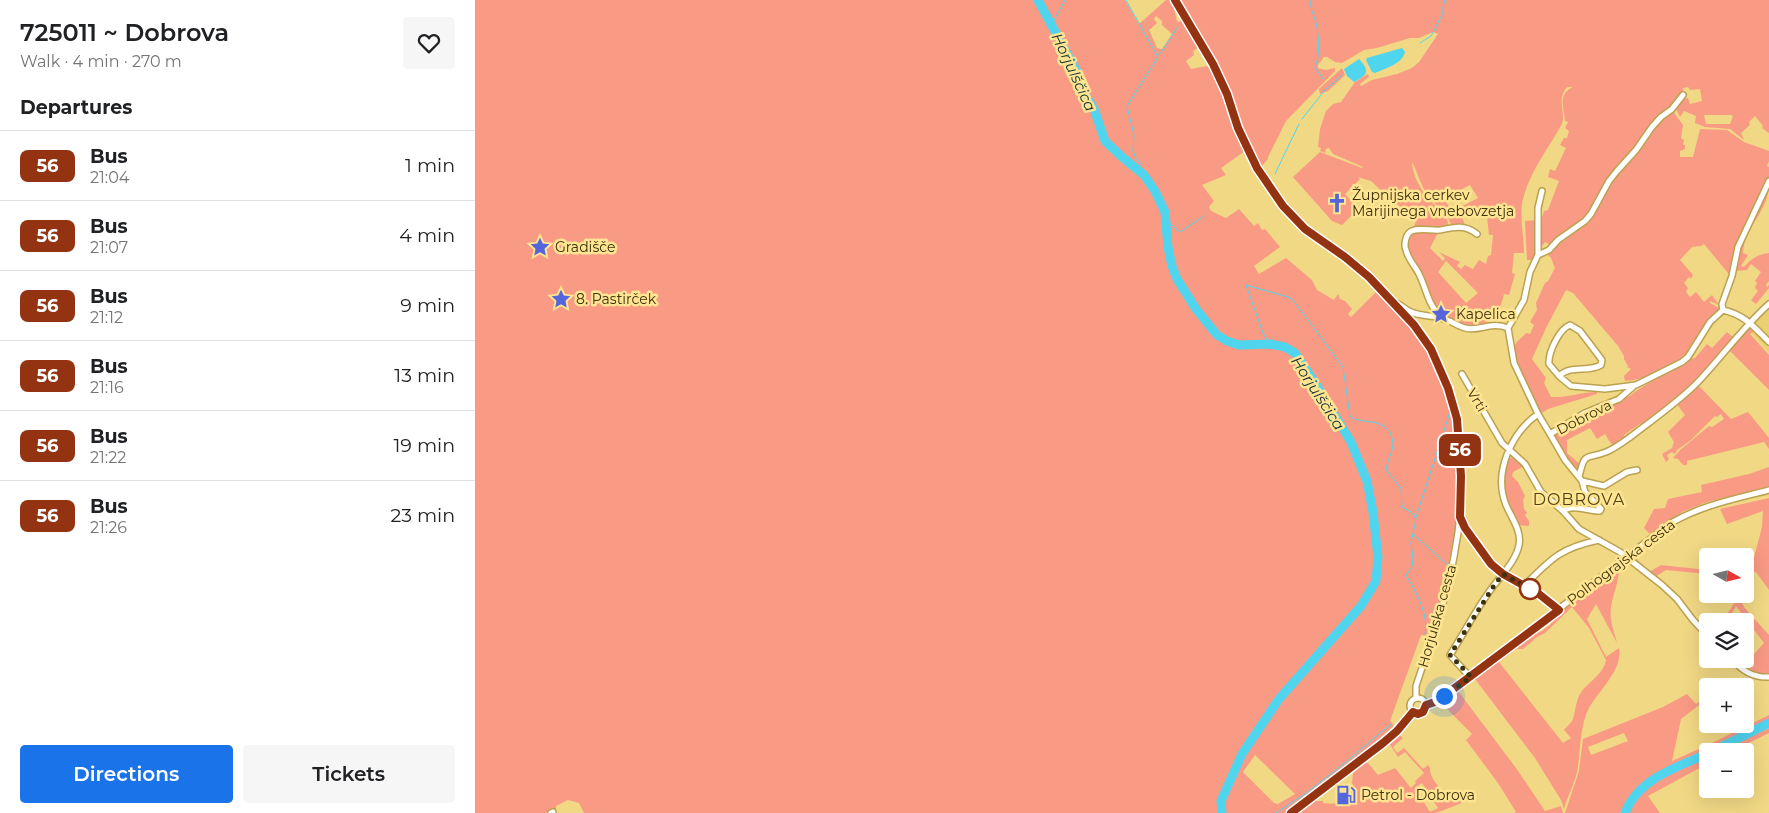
<!DOCTYPE html>
<meta charset="utf-8">
<style>
body{margin:0;font-family:Montserrat,sans-serif;background:#f6f6f6;color:#202124;height:100vh;display:flex;flex-direction:column;font-size:19px;white-space:nowrap}
*{box-sizing:border-box;margin:0}
p{font-size:16px;color:#757577}
.icon{flex:none;width:28px;height:28px;fill:none;stroke:currentColor;stroke-width:2;stroke-linecap:round;stroke-linejoin:round}
.map{position:relative;flex:1;overflow:hidden}
.sheet{display:flex;flex-direction:column;background:#fff;width:475px}
.sheet>*{flex:none}
.badge{padding:0 10px;border-radius:8px;font-size:18px;line-height:32px}
.needle{width:32px;rotate:98deg}
.tools{position:absolute;left:1224px;top:548px;display:grid;gap:10px}
.tools a{display:grid;place-items:center;width:55px;height:55px;border-radius:5px;background:#fff;box-shadow:0 5px 20px #0002;font-size:25px}
.you{position:absolute;width:25px;height:25px;margin:-12px;border:4px solid #fff;border-radius:50%;background:#1a73e8;box-shadow:0 0 0 8px #1a73e833}
.map>.badge{position:absolute;translate:-50% -50%;box-shadow:0 0 0 2px #fff}
h2{padding:0 20px;font-size:19px;line-height:45px}
.round{display:grid;place-items:center;flex:none;width:52px;height:52px;border-radius:5px;background:#f6f6f6}
.summary{display:flex;align-items:center;justify-content:space-between;height:85px;padding:0 20px}
h1{font-size:24px;font-weight:600;line-height:38px}
.primary-button{display:flex;gap:10px;margin-top:auto;padding:10px 20px}
.primary-button a{flex:1;height:58px;border-radius:5px;background:#1a73e8;color:#fff;font-size:20px;font-weight:600;line-height:58px;text-align:center}
.primary-button a+a{background:#f6f6f6;color:#202124}
ul{padding:0;list-style:none}
li{display:flex;align-items:center;gap:15px;height:70px;padding:0 20px;border-top:1px solid #e0e0e0}
li div{flex:1}
li b{display:block;font-size:19px}
li em{font-style:normal}
li .badge{min-width:55px;font-weight:700;text-align:center}
main{display:flex;flex:1;min-height:0}
.map>svg:first-child{display:block}
.built{fill:#ebcf73}
.green{fill:#f99a85;fill-rule:evenodd}
.water{fill:#50d5ee}
.lines{fill:none;stroke-linecap:round;stroke-linejoin:round}
.stream{stroke:#50d5ee;stroke-width:1}
.river{stroke:#50d5ee;stroke-width:9}
.minor-casing{stroke:#bba250;stroke-width:8}
.minor{stroke:#fff;stroke-width:5}
.line-casing{stroke:#fff;stroke-width:11}
.line{stroke:#943312;stroke-width:8}
.walk{stroke:#3b310d;stroke-width:5;stroke-dasharray:0 9}
.stop-dot{fill:#fff;stroke:#943312;stroke-width:2.5}
.labels{text-anchor:middle;dominant-baseline:central;stroke-width:5;stroke-linejoin:round;paint-order:stroke}
.poi-label{font-size:14px;fill:#3b310d;stroke:#ffe592;text-anchor:start}
.street-label{font-size:14px;fill:#3b310d;stroke:#ffe592}
.water-label{font-size:15px;font-style:italic;fill:#122f34;stroke:#ffe592}
.quarter-label{font-size:16px;letter-spacing:1px;fill:#4f4216;stroke:#ffe592}
</style>
<main>
<section class="sheet">
<div class="summary"><div><h1>725011 ~ Dobrova</h1><p>Walk · 4 min · 270 m</p></div><a class="round"><svg class="icon" aria-label="heart" viewBox="0 0 24 24"><path d="M12 20l-8-8c-3-5 5-10 8-4 3-6 11-1 8 4z"/></svg></a></div>
<h2>Departures</h2>
<ul>
<li><span class="badge" style="background:#943312;color:#fff">56</span><div><b>Bus</b><p>21:04</p></div><em>1 min</em></li>
<li><span class="badge" style="background:#943312;color:#fff">56</span><div><b>Bus</b><p>21:07</p></div><em>4 min</em></li>
<li><span class="badge" style="background:#943312;color:#fff">56</span><div><b>Bus</b><p>21:12</p></div><em>9 min</em></li>
<li><span class="badge" style="background:#943312;color:#fff">56</span><div><b>Bus</b><p>21:16</p></div><em>13 min</em></li>
<li><span class="badge" style="background:#943312;color:#fff">56</span><div><b>Bus</b><p>21:22</p></div><em>19 min</em></li>
<li><span class="badge" style="background:#943312;color:#fff">56</span><div><b>Bus</b><p>21:26</p></div><em>23 min</em></li>
</ul>
<div class="primary-button"><a>Directions</a><a>Tickets</a></div>
</section>
<div class="map">
<svg width="1294" height="813" viewBox="0 0 1294 813">
<rect width="100%" height="100%" fill="#f1d885"/>
<path class="built" d="M1294 305V352L1279 335 1270 329Z"/>
<path class="green" d="M0 0H559L566 4 565 0H650L664 24 691 0H697L702 21 704 22 710 18 726 46 718 51 719 55 711 61 716 69 732 66 740 73 752 98 760 126 770 151 746 168 751 175 727 185 739 201 734 207 736 211 751 218 764 209 779 226 783 223 787 230 790 229 805 247 779 266 784 274 811 258 837 280 842 290 859 300 863 294 865 299 870 301 877 309 873 314 876 317 903 290C910 297 913 305 919 311 923 315 928 317 931 321 943 332 953 347 960 361 989 422 988 490 976 555 972 583 966 611 956 636L946 635 915 721 919 725 904 740 810 813H109L104 803 93 800 81 806V810L69 813H0ZM681 16 687 21V25L697 34 687 49 682 48 674 30 682 23 679 19ZM780 755 820 794 803 804 799 803 768 772Z
M705 0H1294V133L1287 128 1288 126 1280 116 1274 122 1275 125 1266 133 1269 140 1255 129 1230 127 1220 123 1221 116 1209 111 1205 117 1200 107 1206 100 1213 98 1215 104 1227 101 1225 89 1215 90 1213 87 1208 88V93L1196 107 1181 120 1154 157 1152 155 1149 157 1152 160 1108 221 1083 237 1075 245 1070 242 1067 246H1065L1066 221 1069 211 1073 210 1084 181 1073 177 1075 169 1080 171 1091 148 1085 145 1089 138H1092L1094 131 1090 128 1093 122 1090 121C1089 107 1082 95 1098 87H1092C1081 101 1091 110 1087 124 1073 149 1055 171 1048 199 1044 216 1049 236 1049 253H1039L1037 273 1040 274 1034 295 1029 294 1026 305 1014 321 1002 326H991L966 314 960 310 936 258 931 243 937 233 964 231 955 248 968 261 970 258 964 252 985 262 982 266 986 269 990 265 998 269 1004 260 1011 264 1013 256 1016 255 1018 235H1014L1011 207 987 217 990 225H976C974 214 961 206 954 197 946 187 943 173 937 162 937 173 944 186 950 195 956 204 974 214 973 226L962 229H938L942 219 915 199 896 181 883 177 885 179 870 194 878 203 879 213 867 225 857 221 818 177 845 152 887 168 888 167 858 154 854 148 851 149 850 153 845 151 846 148 843 147 845 129 851 111 858 104 866 102 880 82 893 74 894 77 885 84 886 86 897 80 922 74 937 68 944 62 963 34 958 32 944 38H935L902 48 889 50 867 63 860 62 852 57H849L843 65V68L850 70 860 68V71L811 121 793 157V159L786 167C768 136 758 100 744 67 733 44 719 22 705 0ZM1229 115H1256L1258 116 1255 124H1231ZM995 185 1003 198 978 211 968 199ZM971 261 1003 293 991 303 963 272Z
M867 68 870 75 853 91 845 94 844 89Z
M1198 111 1208 125 1206 138 1209 140 1208 145H1210V149L1205 151V157H1218L1225 129 1252 130 1269 142 1294 151V161L1292 166 1294 167V178L1262 244 1256 274 1253 273 1229 244 1226 246 1217 247 1205 260 1218 275 1216 279 1214 277 1209 283 1213 288 1211 292 1215 297 1221 292 1229 302 1237 295 1244 305 1235 301V303L1244 308V311C1230 320 1222 339 1213 352 1202 367 1168 381 1150 381L1149 376 1156 369 1152 367 1153 366 1149 359V356L1143 346 1098 293 1091 290 1072 326 1057 359 1071 378 1069 383 1076 397C1093 398 1106 392 1122 392V394L1073 409 1067 413C1058 400 1034 360 1040 345 1043 339 1047 338 1051 333L1055 334 1059 325 1055 322 1062 310 1061 303 1070 283 1073 281 1080 268 1076 258 1072 254 1082 242 1108 224 1135 182 1186 119Z
M1294 184C1294 211 1269 227 1268 253L1273 255 1266 266 1269 267C1276 259 1283 254 1294 253V281L1291 285 1292 287 1294 285V288L1281 304 1276 300 1283 291 1280 288 1282 283 1280 281 1286 272 1276 264 1272 270 1259 271 1263 249Z
M1062 220V252L1058 260H1052L1050 221Z
M1274 325 1278 332 1275 334 1294 355V390L1253 349Z
M1252 332 1259 338 1221 382 1167 426 1165 424 1149 435 1150 438 1138 447 1130 434 1122 439 1115 428 1092 440V453L1105 464 1102 471 1094 464 1080 438V435L1156 395C1170 384 1185 377 1200 369 1209 364 1211 360 1220 358L1232 344 1237 348Z
M1222 384 1256 419 1273 412 1294 438V449L1289 442 1212 461V465H1208L1203 459 1198 458 1204 451 1234 426 1237 427 1249 419 1246 414 1242 417 1240 416 1215 441 1202 450 1200 454 1197 452 1192 455 1194 459 1191 462 1187 454 1197 448 1199 442 1193 432 1210 415 1201 403Z
M1034 457 1036 458 1038 457 1049 466 1038 472 1037 476 1043 482 1050 496 1048 500 1049 509 1052 513 1050 515 1054 521V526L1043 525C1030 497 1025 487 1034 457Z
M1294 467V487L1232 502 1207 512 1175 534 1169 528 1179 509 1190 508 1193 499 1227 492 1226 485 1274 474Z
M1294 498V590L1281 572 1270 576V569L1277 565 1287 527 1288 511 1252 524 1245 509Z
M1161 558 1174 572 1186 565 1232 570V574L1191 570 1180 577 1160 561Z
M1144 568C1144 582 1138 594 1136 607 1134 620 1139 631 1142 643L1121 604 1112 619 1131 657 1144 648C1148 670 1124 690 1114 708 1104 727 1106 752 1102 772 1099 785 1092 797 1089 809L1086 800 1060 758 1000 679 1053 637 1067 631 1075 625 1085 613ZM1097 607 1114 628 1131 660C1129 673 1114 682 1107 691 1100 700 1101 713 1097 721 1095 724 1091 727 1089 730L1096 738 1088 743 1024 662 1041 649H1048L1062 637 1070 633Z
M1260 594H1263L1269 607 1294 635V675L1279 672 1260 659H1264L1269 665 1289 643 1261 606 1253 621H1249L1250 617 1260 602Z
M983 691 1041 768 1070 811 1086 806 1088 813H1039L1041 812 1023 783 991 740 997 734 966 703 973 701Z
M1212 694 1221 704 1232 695V699L1206 719 1197 761 1237 743 1294 715V719L1179 775C1165 786 1154 797 1145 813H1090L1104 771 1108 739 1188 707ZM1149 733 1153 741 1116 755 1113 747Z
M1294 728V733L1257 751H1246Z
M923 734 928 738 918 747 922 753 929 748 948 769 953 765 955 768C954 779 968 791 976 799L982 795 987 803 961 813H823L840 801H848V803C861 805 867 803 876 794V791L879 788 877 783 878 773 889 762 893 763 903 775 920 768 936 788 941 783 940 781 949 773 930 752 923 757 914 743ZM947 783 963 808 955 812 940 788Z
M1232 758V764L1173 796 1185 813H1154C1168 781 1203 771 1232 758Z"/>
<path class="water" d="M927 48 930 52C927 64 911 68 900 73L897 72 891 60 892 58Z
M884 59C896 72 892 75 879 82L872 76 869 69Z"/>
<g class="lines">
<path class="stream" d="M651 0 683 57 652 106 659 135 658 151 661 158 666 164 667 173
M836 0C834 10 841 18 842 27 844 41 845 55 840 67L848 79
M577 24 590 0
M945 43 956 36 968 13V7L970 0
M684 55 703 27
M827 119 850 90 867 75
M800 174 824 124
M692 221 705 232 729 216
M795 344 788 333 771 285 813 297 818 300 868 367 875 416C884 426 915 414 918 443 918 453 912 460 911 470L926 488 927 507 936 512 941 519 936 543 938 559 937 567 931 575C941 592 954 614 950 634
M941 517 976 409
M938 534 973 565
M801 813 830 794 871 762 916 724"/>
<path class="river" d="M563 0 603 74 608 91 619 109 630 141 647 157 669 175 680 191 690 212 693 247 697 266 702 279 721 309 742 335 752 341 764 345 795 344 810 347 820 353 842 386 876 442 892 481 898 512 903 557 901 581 886 606 804 699 767 754 746 801 747 813
M1238 751 1294 723
M1150 813C1163 779 1202 767 1232 754"/>
<defs>
<path id="minor" d="M700 0C721 29 738 61 752 94 757 105 759 116 763 127 774 156 790 183 808 206 835 240 876 256 905 288 923 307 942 326 955 348 1002 427 990 527 966 611 959 636 949 661 941 686V698
M1063 255 1074 250 1083 240 1110 221 1116 214 1134 181 1142 171 1161 150 1177 127 1186 117 1197 109 1208 95
M917 302C925 303 928 308 934 311 945 317 958 315 969 319 976 321 983 326 990 328 1005 332 1015 321 1033 328L1039 363 1063 414C1036 433 1018 473 1031 505 1036 517 1047 531 1044 545 1041 560 1029 572 1020 584 1003 605 990 632 975 655L995 677
M1248 310 1247 304 1257 276 1263 247 1294 181
M967 318C953 306 952 290 944 274 940 266 933 259 931 250 929 246 930 236 935 232 942 227 957 231 965 230 979 227 990 224 1002 234
M1033 328 1049 300 1055 272 1063 255V208L1067 191
M987 374 1027 443 1050 464 1066 492 1088 511 1104 529 1145 552 1187 585 1202 599 1218 620 1232 635
M1084 376C1096 364 1113 373 1126 365L1127 360 1105 331 1095 325C1084 329 1073 353 1074 364L1084 376 1096 386 1130 389 1161 385 1207 362 1213 357 1235 322 1248 310C1270 315 1279 327 1294 342
M1063 414 1075 434 1110 413 1144 399 1160 385
M1075 434 1090 460 1107 481 1110 492 1126 509 1125 511H1122C1111 510 1097 504 1088 511
M1104 477C1110 450 1111 460 1131 452 1139 449 1147 443 1154 438 1177 420 1201 404 1222 383 1247 357 1267 328 1294 304
M1107 481 1129 486 1152 472 1162 470
M985 519 999 543 1016 564 1028 575 1063 594 1084 610
M1049 586C1076 559 1085 548 1124 540
M1257 659C1266 670 1279 678 1294 677
M935 706a8 8 0 1 1 16 0a8 8 0 1 1-16 0Z
M951 705 965 699 995 677 1196 523C1227 505 1260 499 1294 490
M76 813 78 812
M816 813 908 743 922 731 938 712"/>
</defs>
<use href="#minor" class="minor-casing"/>
<use href="#minor" class="minor"/>
</g>
<g class="lines">
<defs>
<path id="line" d="M700 0 738 64 752 94 763 128 782 168 808 206 830 229 870 257 894 277 939 325 956 349 973 388 982 419 986 476 985 517 990 528 1016 564 1028 574 1064 594 1084 610 969 696 960 702 951 705 948 712 943 714 938 712 922 731 908 743 816 813"/>
</defs>
<use href="#line" class="line-casing"/>
<use href="#line" class="line"/>
<path class="walk" d="M969 696 996 677 975 655 1020 584 1028 574 1055 589"/>
</g>
<defs>
<symbol id="church-bare" viewBox="-9 -9 18 18"><path d="M-1.2-6h2.4v3.5h3.3v2.4h-3.3V6h-2.4V-.1h-3.3v-2.4h3.3Z" fill="#5566dc" stroke="#ffe592" stroke-width="2.5" paint-order="stroke"/></symbol>
<symbol id="sight-bare" viewBox="-9 -9 18 18"><path d="M0-6L1.8-2.2L6-1.7L2.9 1.2L3.7 5.4L0 3.3L-3.7 5.4L-2.9 1.2L-6-1.7L-1.8-2.2Z" fill="#5566dc" stroke="#ffe592" stroke-width="2.5" paint-order="stroke"/></symbol>
<symbol id="fuel-bare" viewBox="-9 -9 18 18"><path d="M-5.5-6h7V0h2V4h1.3V-2.5L3-4.5l.8-.8L6-3V5H2.5V1h-1V6h-7ZM-4.2-4.7v3.2H.2V-4.7Z" fill="#5566dc" stroke="#ffe592" stroke-width="2.5" paint-order="stroke"/></symbol>
</defs>
<g fill-rule="evenodd">
<use href="#church-bare" x="848" y="189" width="28" height="28"/>
<use href="#sight-bare" x="51" y="233" width="28" height="28"/>
<use href="#sight-bare" x="72" y="285" width="28" height="28"/>
<use href="#sight-bare" x="952" y="300" width="28" height="28"/>
<use href="#fuel-bare" x="857" y="781" width="28" height="28"/>
</g>
<circle class="stop-dot" cx="1055" cy="589" r="10"/>
<g class="labels">
<g class="poi-label">
<text x="877" y="195">Župnijska cerkev<tspan x="877" dy="16">Marijinega vnebovzetja</tspan></text>
<text x="80" y="247">Gradišče</text>
<text x="101" y="299">8. Pastirček</text>
<text x="981" y="314">Kapelica</text>
<text x="886" y="795">Petrol - Dobrova</text>
</g>
<g class="street-label">
<text transform="translate(1002 400) rotate(59)">Vrti</text>
<text transform="translate(1109 417) rotate(-27)">Dobrova</text>
<text transform="translate(1146 562) rotate(-37)">Polhograjska cesta</text>
<text transform="translate(962 616) rotate(-74)">Horjulska cesta</text>
</g>
<g class="water-label">
<text transform="translate(599 72) rotate(65)">Horjulščica</text>
<text transform="translate(843 393) rotate(57)">Horjulščica</text>
</g>
<g class="quarter-label">
<text x="1104" y="499">DOBROVA</text>
</g>
</g>
</svg>
<div class="tools">
<a><svg class="needle" viewBox="-14 -14 28 28"><path d="M0-13l5 13h-10z" fill="#e53935"/><path d="M0 13l5-13h-10z" fill="#757577"/></svg></a>
<a><svg class="icon" aria-label="layers" viewBox="0 0 24 24"><path d="M12 4l9 5-9 5-9-5zM3 14l9 5 9-5"/></svg></a>
<a>+</a>
<a>−</a>
</div>
<div class="you" style="left:969px;top:696px"></div>
<b class="badge" style="left:985px;top:450px;background:#943312;color:#fff">56</b>
</div>
</main>
